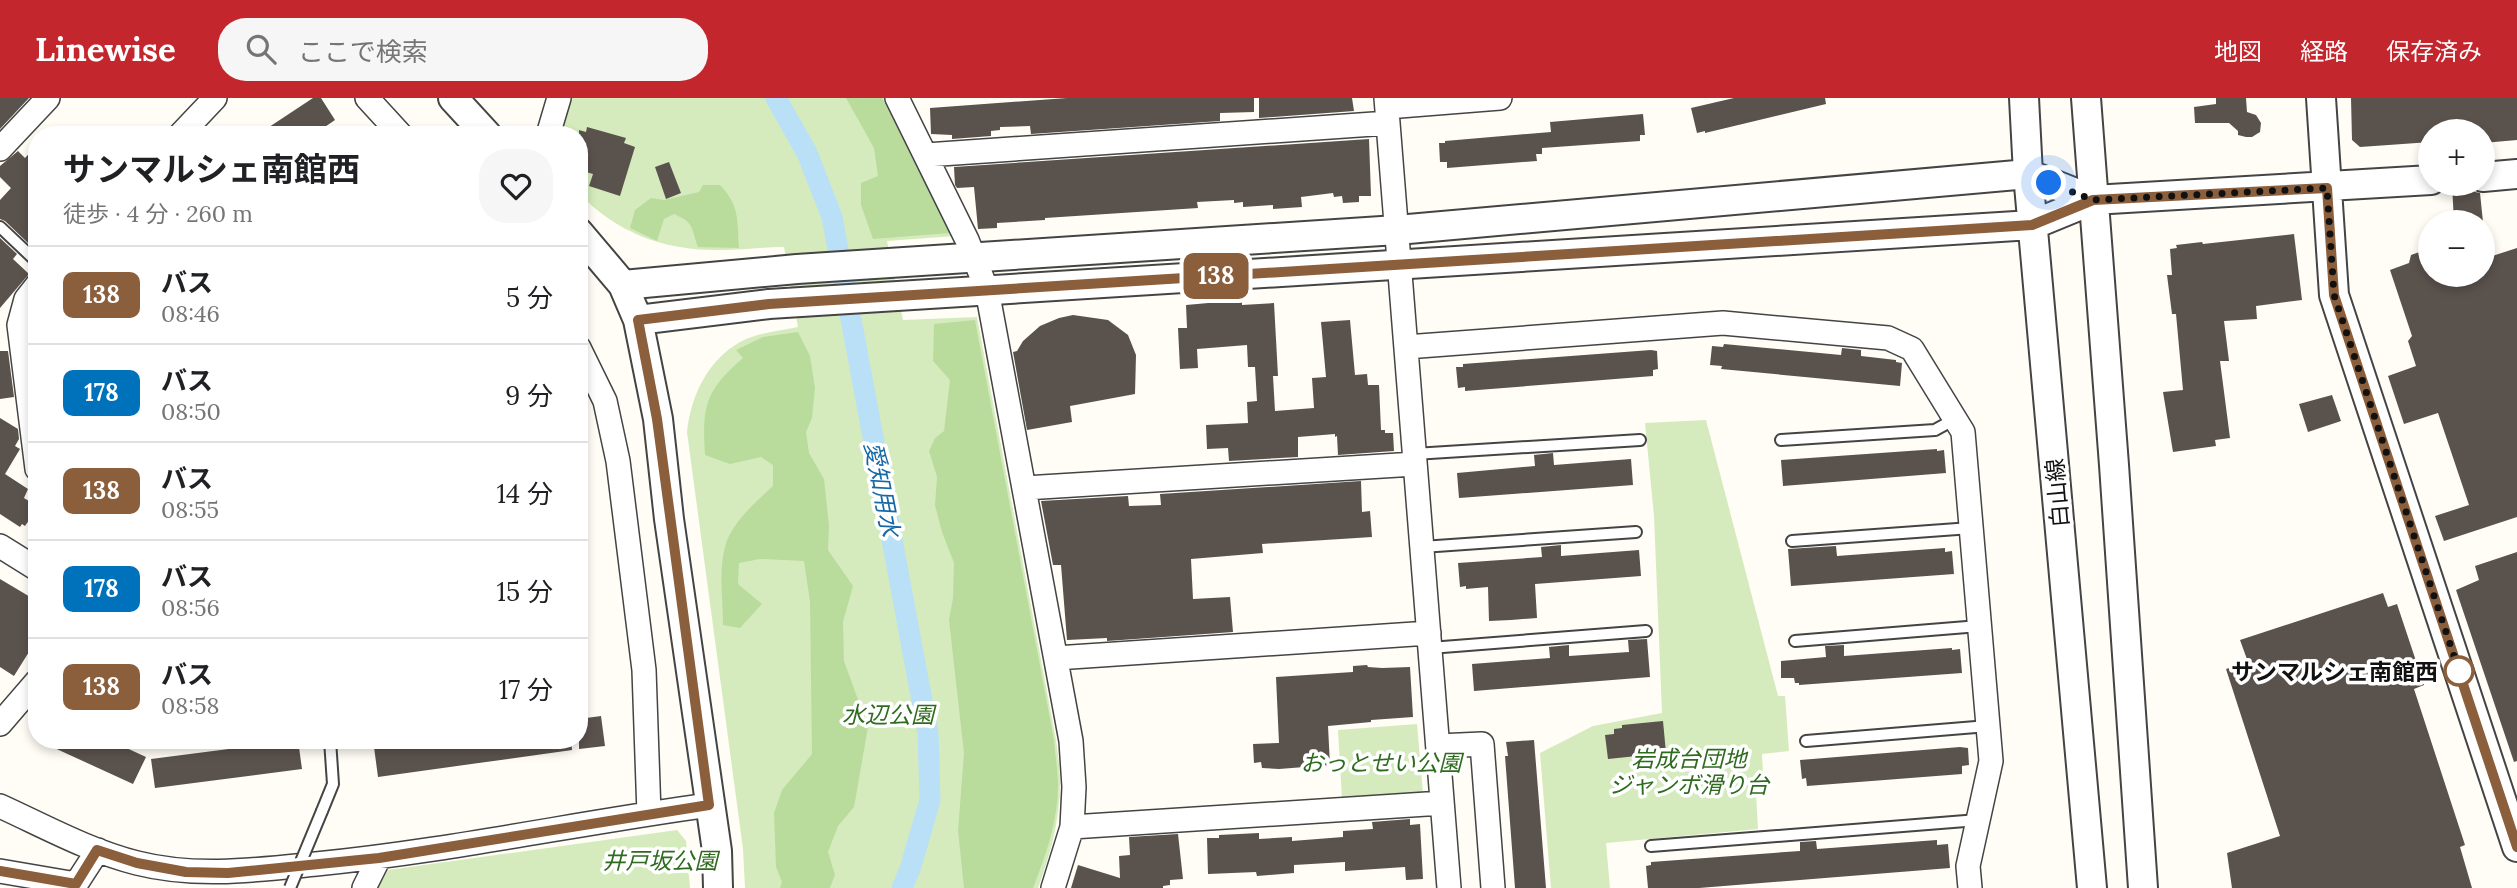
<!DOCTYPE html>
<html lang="ja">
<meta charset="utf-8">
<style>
body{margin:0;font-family:Lora,"Noto Sans JP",serif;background:#f6f6f6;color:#202124;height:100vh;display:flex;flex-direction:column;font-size:26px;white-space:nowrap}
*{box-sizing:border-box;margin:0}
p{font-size:23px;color:#757577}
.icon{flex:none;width:38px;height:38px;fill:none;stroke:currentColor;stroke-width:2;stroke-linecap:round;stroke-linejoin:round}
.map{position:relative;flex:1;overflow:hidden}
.side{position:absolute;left:28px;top:28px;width:560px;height:623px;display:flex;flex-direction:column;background:#fff;border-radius:28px;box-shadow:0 4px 10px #0003}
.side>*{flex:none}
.badge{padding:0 14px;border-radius:10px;font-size:24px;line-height:46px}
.buttons{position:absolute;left:2418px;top:21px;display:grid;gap:14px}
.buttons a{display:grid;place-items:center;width:77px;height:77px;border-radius:50%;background:#fff;box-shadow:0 4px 10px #0003;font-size:35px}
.you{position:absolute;width:35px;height:35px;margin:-18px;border:5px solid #fff;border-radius:50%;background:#1a73e8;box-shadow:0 0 0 10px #1a73e833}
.map>.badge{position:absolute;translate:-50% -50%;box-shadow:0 0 0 4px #fff}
.round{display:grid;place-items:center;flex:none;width:74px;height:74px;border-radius:28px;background:#f6f6f6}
.headline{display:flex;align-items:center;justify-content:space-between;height:119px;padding:0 35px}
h1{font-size:33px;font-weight:700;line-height:52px}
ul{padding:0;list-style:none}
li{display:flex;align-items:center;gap:21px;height:98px;padding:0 35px;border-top:2px solid #e0e0e0}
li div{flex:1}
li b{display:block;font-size:26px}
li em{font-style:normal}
li .badge{min-width:77px;font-weight:700;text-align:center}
header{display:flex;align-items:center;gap:42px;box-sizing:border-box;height:98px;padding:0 35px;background:#c4262e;color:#fff}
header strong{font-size:33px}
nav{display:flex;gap:38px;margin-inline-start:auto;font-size:24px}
.search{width:490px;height:63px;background:#f6f6f6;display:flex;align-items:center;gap:18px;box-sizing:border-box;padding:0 24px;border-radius:28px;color:#757577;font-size:26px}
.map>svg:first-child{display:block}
.green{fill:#d5ebbd}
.forest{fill:#b9dc9c}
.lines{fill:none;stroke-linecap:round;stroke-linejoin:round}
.canal{stroke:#b9e0f7;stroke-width:21}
.building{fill:#5a524d}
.service-casing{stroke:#444;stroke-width:14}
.minor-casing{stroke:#444;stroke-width:26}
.tertiary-casing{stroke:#444;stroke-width:32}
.service{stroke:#fff;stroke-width:10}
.minor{stroke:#fff;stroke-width:23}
.tertiary{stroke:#fff;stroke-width:28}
.service-bridge-casing{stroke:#444;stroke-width:14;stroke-linecap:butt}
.service-bridge{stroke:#fff;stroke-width:10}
.line-casing{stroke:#fff;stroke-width:16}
.line{stroke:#8b5e3c;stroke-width:10}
.walk{stroke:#111;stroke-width:7;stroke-dasharray:0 12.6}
.stop-dot{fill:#fff;stroke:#8b5e3c;stroke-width:3.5}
.labels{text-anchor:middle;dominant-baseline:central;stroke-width:7;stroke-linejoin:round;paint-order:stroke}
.street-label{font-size:23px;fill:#111;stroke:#fff}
.stop-label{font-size:23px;font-weight:bold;fill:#111;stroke:#fff;text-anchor:end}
.park-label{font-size:23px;font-style:italic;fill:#2f6b1f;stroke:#fff}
.water-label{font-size:24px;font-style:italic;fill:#1768a6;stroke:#fff}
</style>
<header>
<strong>Linewise</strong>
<div class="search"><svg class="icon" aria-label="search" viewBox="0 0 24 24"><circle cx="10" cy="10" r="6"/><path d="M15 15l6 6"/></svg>ここで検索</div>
<nav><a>地図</a><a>経路</a><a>保存済み</a></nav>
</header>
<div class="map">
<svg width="2517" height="790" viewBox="0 0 2517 790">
<rect width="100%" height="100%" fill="#fffdf5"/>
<path class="green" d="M569 0H886L955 138 887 143 903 222 977 219 1056 642C1058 656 1060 672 1060 686 1060 722 1050 757 1038 790H745L743 751 687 334C691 298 707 263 740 244 757 235 779 233 798 229L784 149C762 149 741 152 719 152 666 153 616 135 579 95V37H558Z
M1706 322 1778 598H1785L1789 653 1762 656 1763 676 1755 677 1758 731 1606 745 1610 790H1551L1540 655 1593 628 1662 615 1654 418 1645 325Z
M1417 626 1423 695 1342 701 1338 632Z
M677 732 686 743 690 790H378L388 772Z"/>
<path class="forest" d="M846 0H882L950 135 873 141 861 107V85L878 78 874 50Z
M703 87H720C740 108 737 122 739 150L698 149C691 130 695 125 674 116L664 121 657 143 630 130 635 112 651 100 664 102 699 94Z
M975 222 1054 642C1055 657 1058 672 1058 687 1058 723 1046 757 1033 790H964L958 733 964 655 949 522 953 500 954 465 942 434 935 407 937 379 929 353 935 340 944 333 950 282 933 263 934 226Z
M798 234 810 258 815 290 812 320 806 334 809 355 824 381 829 428 828 452 853 488 843 524 844 563 868 629 854 709 838 728 828 754 835 777 830 790H780L782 784 776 769 774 715 782 692 812 656 810 504 804 463 760 461 739 465 738 486 762 506 740 530 723 527C723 500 717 463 729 438 739 418 757 403 773 388V367L761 359 730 366 705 357C702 308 705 293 743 260L736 252 763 239Z"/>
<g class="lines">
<path class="canal" d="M776 0 807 55 832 119 928 635 930 702 910 771 902 790"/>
</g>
<path class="building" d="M0 0H29L0 31Z
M313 0H321L335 22 313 37H257Z
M1067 0H1254V14L1220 15V23L1031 36 1030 28 1000 29V32L991 33V38L952 41V37L931 36 930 10Z
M1259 0H1352L1354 13 1259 20Z
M1734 0H1825L1826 6 1705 35V33L1697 35 1691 10Z
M2216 0H2246L2247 14 2256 17 2261 25 2260 34 2252 39H2246L2238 37V33L2229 25H2195L2194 9 2216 6Z
M2351 0H2517V42L2483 45V33H2431V44L2360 49 2352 42Z
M1643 16 1645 37H1640V43L1542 50V56H1536L1537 63 1447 70V64H1440L1439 45H1445V43L1551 34 1550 24Z
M587 29 626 40 624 45 635 49 620 98 589 88 593 76 579 72V32L586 34Z
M1369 41 1371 98H1359V104L1343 105 1342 98 1334 99 1333 95 1301 99 1302 109 1273 111V107L1243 109V104L1234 105V102L1197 104 1198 110 1045 120V122L997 125V130L978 131 974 89 957 90 955 87 954 69Z
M37 47V118L30 126 37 136 28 145 5 123 0 121V102L11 90 0 79V68L18 53 25 60Z
M669 64 681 95 666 101 655 69Z
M2452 86H2468L2475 94 2480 95 2483 124H2454Z
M2294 136 2302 202 2256 208 2257 221 2224 223 2229 263H2220L2230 340 2215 342 2216 348 2173 354 2163 294 2183 292 2176 216H2172L2167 177H2172L2170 151 2177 150 2176 147 2202 144 2203 146Z
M0 140 17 156 13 161 29 176 0 210Z
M2431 150V177H2483V161L2517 150V419L2444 443 2435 418 2469 407 2438 315 2404 326 2388 278 2416 268 2408 243 2412 238 2390 172 2409 165 2411 157Z
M1242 202V207L1274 205 1278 278H1273L1275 313 1314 310 1312 280 1326 279 1321 224 1350 222 1355 277 1367 276 1368 287H1379L1381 332H1385V335H1393L1394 353 1338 357 1337 338 1335 339V336L1298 339V359L1229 363 1228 350 1207 351 1206 327 1248 325 1247 304 1257 303 1255 269H1248L1247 247 1197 251 1198 270 1180 271 1178 230H1187L1186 207Z
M1073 217 1108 222 1128 237 1136 257 1135 296 1070 308 1072 324 1027 332 1013 254 1017 253 1023 243 1040 228 1059 220Z
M1724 246 1841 257 1842 250 1861 252V258L1896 262V264L1902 265 1900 288 1721 271 1722 268 1710 267 1712 248 1723 249Z
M1651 252 1657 253 1658 271 1653 272V278L1465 293V289L1458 290 1456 269H1463V266Z
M0 253H8L14 299 0 301Z
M2332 297 2341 323 2308 334 2299 306Z
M0 320 18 331 19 341 15 348 20 351 5 376 28 391 24 400 32 405 28 411 34 415 25 428 22 426 20 429 0 416Z
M1937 351V353L1944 352 1946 375 1783 388 1781 362Z
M1553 355 1554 367 1631 361 1633 387 1459 400 1457 375 1535 368 1534 357Z
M1361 383 1362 414 1370 413 1372 439 1262 446 1263 455 1191 461 1193 501 1230 499 1233 534 1107 543V540L1067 542 1061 467H1053L1041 403 1128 398 1129 408 1161 407 1160 396Z
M1561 447V458L1639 452 1641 478 1535 486 1537 520 1511 522 1489 523 1488 489 1466 491V488L1460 489 1458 465 1542 459 1541 449Z
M1836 448 1837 458 1945 450V454L1952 453 1954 476 1791 488 1788 451Z
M2517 454V663L2514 664 2456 492 2479 482 2475 468Z
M0 481 37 503V541L14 578 0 569Z
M2383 495 2388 509 2397 506 2424 587 2414 591 2465 747 2460 749 2472 790H2232L2227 755 2280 738 2226 571 2248 564 2240 542Z
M1647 541 1650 579 1474 593 1472 566 1550 560 1549 549 1569 547V558L1629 554 1628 542Z
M1844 547V558L1952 550V552L1960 551 1962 575 1799 587V585H1795L1794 580H1781V563L1826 559 1825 548Z
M1367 567 1368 569 1382 570 1410 569 1413 619 1371 622V624L1328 628 1330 667 1279 671 1262 670 1261 664 1254 665 1253 646 1279 645 1276 579 1353 574V568Z
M601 618 605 648 579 651V621Z
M1663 623 1666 655 1608 661 1605 637 1614 636V631L1622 630V627Z
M37 642H109L146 659 133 686Z
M298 642 302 671 155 690 151 661Z
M421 642H571L572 652 378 679 374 649Z
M1534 642 1546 790H1515L1505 658H1508L1506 644Z
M1960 649 1968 650 1969 667 1962 668V676L1807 688 1806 680 1802 681 1800 662Z
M1410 721V727L1420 726 1423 781 1406 782 1405 769 1345 773V764L1294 767V775L1257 778 1256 774 1208 776 1207 740H1219V737L1259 735V741L1292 739V743L1343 739V733L1373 731 1372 724Z
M1178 736 1183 781 1170 782V787L1163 788V790H1071L1078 767 1120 780 1119 758 1130 757 1129 739Z
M1937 742V747L1948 746 1950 770 1699 790H1648L1646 768 1651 767V764L1800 753V744L1816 743 1817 751Z"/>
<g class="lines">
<defs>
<path id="service" d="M0 129 35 162
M1781 342 1935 332 1955 321
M1414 356 1640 342
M1792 443 1971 430
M1422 449 1636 434
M1795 543 1979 528
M1430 550 1646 533
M1806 643 1988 628
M322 713 333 686 330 642
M1651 748 1978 722"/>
<path id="minor" d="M367 0 401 37
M897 0 967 142 987 192 1071 643 1074 689 1072 729 1053 790
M1386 0 1449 790
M1387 9 1500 0
M180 37 215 0
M548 37 559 0
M0 51 48 0
M926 57 1388 25
M37 187 26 201 19 227 37 371
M1406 249 1723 225 1888 240 1912 251 1963 334 1991 663 1968 768 1970 790
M579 250 605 303 618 363 644 572 649 716
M1025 390 1415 366
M0 448 37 471
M1056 560 1429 535
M0 626 37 583
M1438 648 1482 646 1493 790
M0 708C44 728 89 753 137 765 196 780 256 772 316 766 448 753 578 725 709 707
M1072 729 1442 705
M0 773 76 786 98 752
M364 790 379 760"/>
<path id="tertiary" d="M453 0 487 37
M2024 0 2028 76 2092 790
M2086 0 2114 367 2143 790
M2321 0 2334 197 2517 749
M2483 79 2517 76
M579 135 623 187 638 222 658 321 669 421 717 753 718 790
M623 187 797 171 1397 132 2028 76 2093 102
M638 222 769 206 2032 127 2093 102 2431 82"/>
</defs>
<use href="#service" class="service-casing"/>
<use href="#minor" class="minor-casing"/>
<use href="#tertiary" class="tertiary-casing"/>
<use href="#service" class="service"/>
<use href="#minor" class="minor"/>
<use href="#tertiary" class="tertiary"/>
<defs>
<path id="service-bridge" d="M290 790 322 713"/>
</defs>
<use href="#service-bridge" class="service-bridge-casing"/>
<use href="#service-bridge" class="service-bridge"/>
</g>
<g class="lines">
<defs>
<path id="line" d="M0 773 76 786 97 752 137 765 186 774 228 775 379 760 709 707 657 321 638 222 769 206 2032 127 2093 102 2327 90 2334 197 2517 749"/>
</defs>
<use href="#line" class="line-casing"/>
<use href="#line" class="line"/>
<path class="walk" d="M2049 85 2093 102 2327 90 2334 197 2459 573"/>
</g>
<circle class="stop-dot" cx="2459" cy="573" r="14"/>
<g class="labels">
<g class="street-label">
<text transform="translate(2057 395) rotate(-95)">白山線</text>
</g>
<g class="stop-label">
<text x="2438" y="573">サンマルシェ南館西</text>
</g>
<g class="park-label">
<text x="888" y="616">水辺公園</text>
<text x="1689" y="660">岩成台団地<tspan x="1689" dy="26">ジャンボ滑り台</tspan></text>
<text x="1381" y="664">おっとせい公園</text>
<text x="660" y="762">井戸坂公園</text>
</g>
<g class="water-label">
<text transform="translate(882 391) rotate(79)">愛知用水</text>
</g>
</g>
</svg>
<div class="buttons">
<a>+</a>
<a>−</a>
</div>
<div class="you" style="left:2049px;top:85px"></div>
<b class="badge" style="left:1216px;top:178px;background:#8b5e3c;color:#fff">138</b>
<section class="side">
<div class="headline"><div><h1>サンマルシェ南館西</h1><p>徒歩 · 4 分 · 260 m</p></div><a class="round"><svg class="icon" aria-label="heart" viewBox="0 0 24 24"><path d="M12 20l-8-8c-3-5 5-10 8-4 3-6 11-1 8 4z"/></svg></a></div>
<ul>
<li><span class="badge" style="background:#8b5e3c;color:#fff">138</span><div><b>バス</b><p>08:46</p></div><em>5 分</em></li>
<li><span class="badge" style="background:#0072bc;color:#fff">178</span><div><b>バス</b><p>08:50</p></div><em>9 分</em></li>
<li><span class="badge" style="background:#8b5e3c;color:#fff">138</span><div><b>バス</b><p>08:55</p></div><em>14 分</em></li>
<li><span class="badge" style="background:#0072bc;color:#fff">178</span><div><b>バス</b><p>08:56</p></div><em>15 分</em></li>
<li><span class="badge" style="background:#8b5e3c;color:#fff">138</span><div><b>バス</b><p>08:58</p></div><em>17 分</em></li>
</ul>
</section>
</div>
